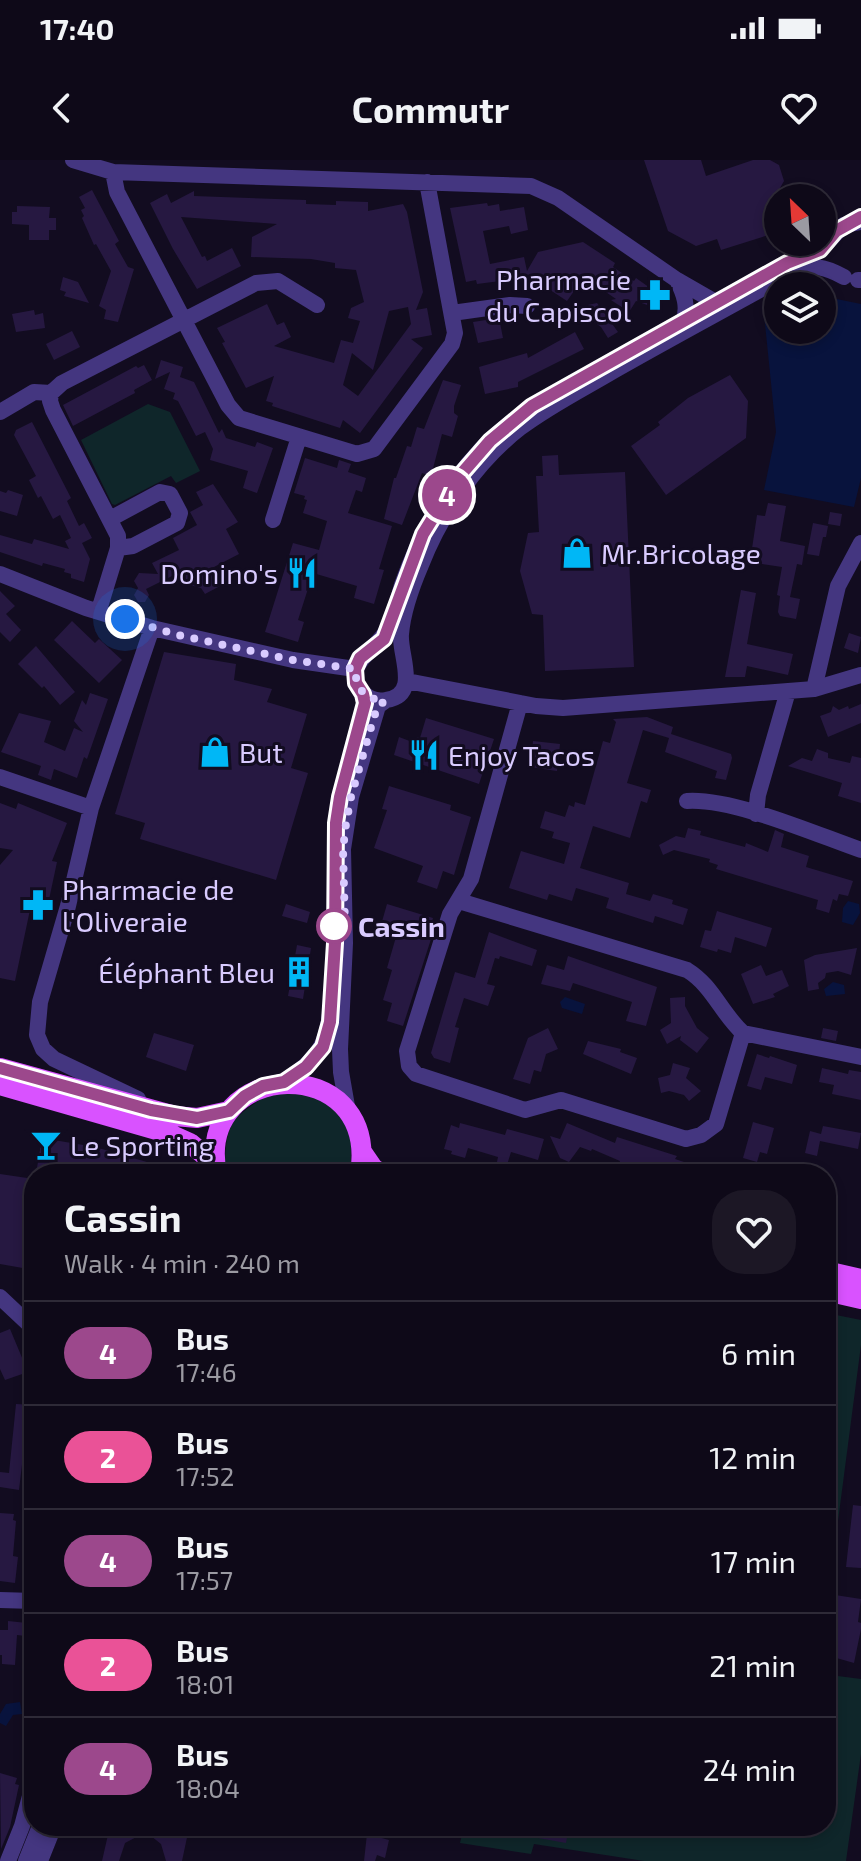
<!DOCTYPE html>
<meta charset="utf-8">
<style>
body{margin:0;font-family:"Exo 2",sans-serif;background:#1c1725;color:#f1f3f6;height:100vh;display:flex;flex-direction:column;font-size:30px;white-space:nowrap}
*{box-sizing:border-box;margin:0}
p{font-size:26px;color:#9b9aa2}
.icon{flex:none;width:44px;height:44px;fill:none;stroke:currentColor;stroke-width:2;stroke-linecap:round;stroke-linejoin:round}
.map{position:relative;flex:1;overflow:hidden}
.side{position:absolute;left:24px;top:1004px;width:812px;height:672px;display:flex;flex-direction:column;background:#0e0918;border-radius:32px;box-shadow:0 4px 12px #0003,0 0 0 2px #2e2a37}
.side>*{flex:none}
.badge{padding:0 16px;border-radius:26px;font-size:28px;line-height:52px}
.needle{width:52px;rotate:335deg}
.buttons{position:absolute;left:764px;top:24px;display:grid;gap:16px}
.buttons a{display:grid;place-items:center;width:72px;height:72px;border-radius:50%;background:#0e0918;box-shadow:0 4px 12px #0003,0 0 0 2px #2e2a37;font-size:40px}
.you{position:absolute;width:40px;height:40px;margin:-20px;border:6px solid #fff;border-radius:50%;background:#1a73e8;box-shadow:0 0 0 12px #1a73e833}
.map>.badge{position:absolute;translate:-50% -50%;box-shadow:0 0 0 4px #fff}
.round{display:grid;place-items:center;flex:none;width:84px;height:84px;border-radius:32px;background:#1c1725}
.overview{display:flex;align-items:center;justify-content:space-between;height:136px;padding:0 40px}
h1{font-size:38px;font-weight:700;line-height:60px}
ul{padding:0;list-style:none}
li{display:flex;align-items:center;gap:24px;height:104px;padding:0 40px;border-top:2px solid #2e2a37}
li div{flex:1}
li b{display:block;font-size:30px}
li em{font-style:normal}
li .badge{min-width:88px;font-weight:700;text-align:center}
.status{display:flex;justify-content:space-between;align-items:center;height:56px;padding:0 40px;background:#0e0918;direction:ltr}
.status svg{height:22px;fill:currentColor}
header{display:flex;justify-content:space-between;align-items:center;height:104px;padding:0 40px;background:#0e0918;font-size:36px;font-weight:700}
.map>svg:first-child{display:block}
.green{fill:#0f262a}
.water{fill:#08133d}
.building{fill:#261841;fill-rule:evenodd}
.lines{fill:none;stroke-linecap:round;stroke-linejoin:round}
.minor{stroke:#443680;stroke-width:16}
.major{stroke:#d952ff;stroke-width:20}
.line-casing{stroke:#fff;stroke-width:18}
.line{stroke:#9c488c;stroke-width:12}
.walk{stroke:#d9cbff;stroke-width:8;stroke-dasharray:0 14.4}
.stop-dot{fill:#fff;stroke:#9c488c;stroke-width:4}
.labels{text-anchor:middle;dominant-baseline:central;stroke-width:6;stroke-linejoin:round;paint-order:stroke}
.poi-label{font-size:28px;fill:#d9cbff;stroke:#120c20;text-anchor:start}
.stop-label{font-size:28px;font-weight:bold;fill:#d9cbff;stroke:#120c20;text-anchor:start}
</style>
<div class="status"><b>17:40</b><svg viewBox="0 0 49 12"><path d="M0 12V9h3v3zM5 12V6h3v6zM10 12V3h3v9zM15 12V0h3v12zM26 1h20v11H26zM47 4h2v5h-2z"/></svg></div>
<header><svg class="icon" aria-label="back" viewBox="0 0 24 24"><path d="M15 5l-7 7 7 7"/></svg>Commutr<svg class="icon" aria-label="heart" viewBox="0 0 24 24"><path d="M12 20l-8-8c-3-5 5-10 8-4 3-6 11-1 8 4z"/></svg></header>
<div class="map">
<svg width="861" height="1701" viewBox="0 0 861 1701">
<rect width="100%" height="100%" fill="#120c20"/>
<path class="green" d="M148 244 170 252 200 311 176 323 171 316 115 345 112 344 81 280Z
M271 933 312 935 330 945 343 960 351 977V1014H225C225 964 229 959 271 933Z
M826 1153 861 1160V1185L832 1407 826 1433Z
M826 1498 832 1499 830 1515 861 1519V1594L846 1701H644L534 1684 531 1694 460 1683 464 1666H826Z"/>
<path class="water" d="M822 136 861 144V318L854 347 764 330 776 272 764 154 778 146V170H822Z
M848 741 859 744 860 753 853 765 842 762 843 748Z
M833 822 844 825 845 834 826 836 824 829Z
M565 837 585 844 582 854 562 848 560 842Z
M20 1542 22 1554 13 1555 6 1566 0 1563V1554L6 1544Z"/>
<path class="building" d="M644 0H701L706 16 753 0H770L779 5 784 21 780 28 783 38H778V72L721 90 717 79 696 86 668 71Z
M92 30 119 81 115 84 128 107 134 109 118 162 104 159 106 150 99 146 111 111 96 84 94 85 82 58 84 56 81 50 85 48 79 37Z
M194 31V36L306 40V44L336 45V41L368 42V51L403 44 407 52 423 132 416 150 427 148 432 175 411 179 423 188 360 273 343 260 340 268 272 246 273 243 266 241 274 216 246 228 222 183 225 182 217 168 267 144 277 165 284 162 291 177 274 186 334 203 341 180 353 183 360 161 348 158 351 148 364 142 356 110 335 108V103L311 99 251 97 252 77 277 64 181 57 202 97 205 96 207 101 232 88 241 106 197 129 173 89 150 43 167 34 171 43ZM408 147 411 164 358 236 343 225 352 193 373 210 389 151Z
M487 43 488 46 499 44 500 51 524 47 528 70 511 74 509 66 483 71 490 104 524 97 527 111 538 92 583 82 615 103 613 107 634 121 636 118 667 140 650 146 636 141 629 152 611 140 616 139 584 117 581 120 579 119 581 121 567 141 544 126 553 114 477 124 476 120 466 122 450 48Z
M17 46 50 47 49 58H56V70H49V80H29V65L12 64V52H17Z
M63 117 78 122 89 143 64 136 66 132 60 130Z
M597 143 618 172 608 178 601 167 574 148Z
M34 150 35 155 43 153 45 168 16 172 12 154Z
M499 158 503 178 478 183 473 162Z
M72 171 80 187 54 200 46 184Z
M575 172 584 189 518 222V227L485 234 479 207 527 193 528 198Z
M161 200 183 207 180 217 194 222 219 273 222 269 226 278 255 287 257 282 273 288 257 333 243 328 248 311 210 300 213 289 205 272 196 276 178 241 173 239 175 233 164 229 170 212 155 219Z
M144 205 152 220 134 230 135 233 118 242 73 266 63 245 136 206 138 208Z
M730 215 748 241 746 278 666 335 631 286 660 265 658 262 688 238Z
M443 220 461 225 454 246V253L458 256 452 277 442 274 431 316 422 313 402 365 384 359 394 318H396L407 286 411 287 417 267 424 269Z
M32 262 71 338 67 341 79 366 84 363 92 378 82 383 90 399 84 422 71 418V414L64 412 65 409 43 403 42 406 0 392V375L32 384 34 379 69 389 65 381 71 378 60 355 53 359 41 336 38 338 29 320 36 316 14 275 16 270Z
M558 295 559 315 625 312 634 507 545 511 543 455 532 454 520 411 528 373 539 372 536 316H543L542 296Z
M305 298 337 308 339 300 351 304 348 312 366 318 362 332 356 330 348 353 392 366 379 409 384 410 374 444 354 438 357 426 313 413 298 460 304 462 298 482 265 472 293 383 319 390 327 361 303 353 307 340 304 339 305 336 294 333Z
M213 324 238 362 226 369 239 394 214 407 222 425 205 434 201 428 175 421 172 416 146 429 149 435 145 442H138L134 435 138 428 134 421 139 413 158 414 152 403 179 390 173 378 197 365 190 352 203 345 196 332Z
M8 330 23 335 17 356 0 351V331L6 333Z
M768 343 786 346 780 381 805 386 802 405 797 404 790 437 800 439 796 459 780 456 778 452 780 436 777 435 782 407 750 402 757 355 765 356Z
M830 352 842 354 840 366 828 364Z
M813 363 828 366 826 377H823L819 396 807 394Z
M741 430 756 433 747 484 793 494 788 515 747 506 745 517H725Z
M0 431 15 446 6 454 21 470 10 482 0 472Z
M72 461 95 483 99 479 122 500 99 523 54 480Z
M849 473 861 477 858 493 844 488Z
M36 486 75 532 60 545 44 526 42 528 18 504Z
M164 492 236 504 234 520 272 529 267 542 307 554 291 608 308 613 276 720 140 679 145 663 115 654Z
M90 533 108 539 87 599 84 597 77 618 54 609 51 620 38 615 41 606 1 592 19 553 51 561 44 582 65 591 74 568 83 572 74 561 82 540 86 545Z
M861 544V563L828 577 820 556 831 552 833 546 839 550 848 546 849 549Z
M647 557 673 567 671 574 731 594 732 598 726 620 715 618 717 611 665 592 669 578 643 570 627 623 651 630 647 643 641 641 630 678 593 666 580 708 629 723 626 734 650 741 653 734 673 740 672 744 688 749 683 765 655 756 653 763 606 748 609 738 576 728 572 741 549 734 547 740 509 728 521 691 564 704 570 683 552 678 554 672 540 668 545 651 565 657 569 645 574 647 575 642 585 645 603 581 610 583 616 562 613 559Z
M426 558 494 579 479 624 394 595 399 577 415 583 417 577 420 578Z
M533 581 560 584 557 611 530 607Z
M817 589 828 593V598L850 603 852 596 861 598V643L838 636 842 623 788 606 802 598 812 601Z
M389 626 451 645 450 650 471 657 454 715 443 711 437 729 417 722 423 706 374 688 387 650 382 649Z
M0 643 16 649 18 643 67 663 52 701 57 702 47 749 31 745 15 821 0 818V705L13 690 0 688Z
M688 668 701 671 700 675 745 687 746 683 768 692 775 670 784 674 781 687 809 696 806 707 853 721 848 736 839 734 837 741 833 739 829 753 816 749 818 740 716 709 718 705 709 702 710 699 674 690 663 695 659 685 676 676 685 678Z
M286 744 310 752 307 763 282 756Z
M387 744 433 758 427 778 431 779 403 866 387 861 392 843 383 840 392 810 387 808 398 770 381 765Z
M717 751 772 768 766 787 735 777 731 793 718 789 717 792 700 787 705 770 711 771Z
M489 772 537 790 532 806 500 796 499 799 495 798 487 824 495 826 488 846 464 838 455 867 459 868 450 903 434 898 431 893 455 812 475 818Z
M297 785 311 788 303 839 288 836Z
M857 788 851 815 838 811 826 813 825 818 818 823 819 829 808 831 804 800 815 795Z
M568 796 657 827 646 866 626 861 632 842 573 823 570 831 541 824 547 805 564 810Z
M761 805 766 816 782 810 789 826 773 834 775 837 753 844 741 814Z
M685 837V846L697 868 709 878 697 893 680 880 681 876 667 884 660 870 671 863 670 838Z
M548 868 558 889 546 894 541 912 534 910 530 924 513 919 528 878Z
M823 868 838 871 836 881 821 878Z
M154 873 194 885 186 911 146 897Z
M588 881 621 889 620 892 637 898 631 914 583 894Z
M757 894 769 898 770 896 797 905 792 924 765 917 761 930 747 926Z
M673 903 690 908 686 918 701 931 689 941 684 935 669 931 661 933 658 918 670 915Z
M822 908 848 914 849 910 861 912V940L832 934 834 925 819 922Z
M753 962 774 968 767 994 760 992 757 1002 743 998Z
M460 963 505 975 507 969 544 979 538 1000 511 992 507 1005 497 1002 498 997 468 988 465 998 451 994 452 991 444 989 451 965 459 968Z
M567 963 615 983 617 977 677 996 675 999 684 1002 681 1014H666L637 1006 635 1013 618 1008 620 1001 592 989 591 991 580 987 569 1002 560 998 550 976 560 979Z
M823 966 861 973 858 989 820 981 817 996 805 993 810 971 821 974Z
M42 978 95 987 178 1011V1014H36Z
M0 1014 34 1019V1052H29L25 1078V1084L34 1085V1110L0 1104Z
M10 1169 28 1212 5 1220 0 1209V1173Z
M16 1244 34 1245V1298L23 1296 19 1330 0 1327V1312L9 1313Z
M853 1345 861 1346V1408L846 1407Z
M0 1353 14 1354 13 1360 16 1361 13 1396 18 1397 15 1423 0 1421Z
M835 1435 861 1439 858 1462 861 1463V1469L854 1503 826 1495V1457L831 1458Z
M8 1461 27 1463 26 1476 17 1475 15 1505 2 1504V1495H0V1470H8Z
M0 1613 17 1618 15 1624 19 1625 10 1667 1 1689Z
M110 1666H179L189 1668 182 1701H166L161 1684 146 1672 125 1683 119 1701H102Z
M541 1666H555L554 1670 568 1672 566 1683 538 1678Z
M367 1674 389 1680 385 1698 377 1695 375 1701H364Z"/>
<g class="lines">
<path class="minor" d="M73 0 113 12 531 26 558 38 677 120 717 143
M113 12 117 32 228 245 239 258 357 294 374 289 452 184 455 173 427 22
M844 117C824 106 814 104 792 112 733 145 673 177 615 210 583 229 549 246 520 268 476 302 441 354 421 405 412 426 403 450 401 474 399 495 421 535 386 540 377 542 368 538 362 532 339 505 379 489 388 468 395 454 398 439 402 425 415 388 433 352 456 320 498 260 545 241 605 206 665 171 726 137 787 103L820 90 844 65 861 62
M677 120C684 134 689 147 683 162
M858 120H861
M452 153 510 145 527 146
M51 233 50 241 53 250 118 376V388L99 450
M0 252 34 232 51 233 62 223 256 123 278 121 317 145
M110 359 160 332 170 334 180 353 177 363 133 386 118 388
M273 360 299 277
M0 414 86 448 152 468 293 500 355 509
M407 521 536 546 563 548 814 529 861 515
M814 529 838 426 861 383
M0 617 91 648
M687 641C733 638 815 674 861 690
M756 654 758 635 788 531
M459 741 687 810C713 826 721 853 743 873L716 964 701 975 686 979 561 940 525 950 416 914 409 906 407 891 450 754 471 719 520 543
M743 873 861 897
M284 922C318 899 328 885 331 844
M138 939 54 899 43 889 37 875 40 842 68 746 91 648 152 468
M348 952 341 912 340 889 345 783 343 689 351 637 378 546 385 541
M0 1137 34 1169
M0 1440 34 1441
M8 1701 22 1666 34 1621
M26 1701 40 1666
M40 1701 54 1666"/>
<path class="major" d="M0 908 175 956 197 958 229 951
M0 925 170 974 190 983 215 1004
M362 992 373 1008 382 1014
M217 1014C193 898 380 890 360 1014
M826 1111 861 1119
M826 1131 861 1139"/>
</g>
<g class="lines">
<defs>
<path id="line" d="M0 908 151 950 197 958 229 951 245 936 263 926 284 922 306 907 323 887 330 862 335 783 336 663 340 637 365 543 363 534 356 523 355 509 360 498 384 479 423 374 457 319 490 281 532 246 787 103 820 90 836 71 861 57"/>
</defs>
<use href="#line" class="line-casing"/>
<use href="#line" class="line"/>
<path class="walk" d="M125 459 178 475 293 500 355 509C356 529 364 539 385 541L378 546 374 557 351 637 346 664 343 689 345 766H334"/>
</g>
<defs>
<symbol id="pharmacy-bare" viewBox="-9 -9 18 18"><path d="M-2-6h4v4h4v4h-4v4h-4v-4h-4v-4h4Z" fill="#00b7f6" stroke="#120c20" stroke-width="2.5" paint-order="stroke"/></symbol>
<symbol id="shop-bare" viewBox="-9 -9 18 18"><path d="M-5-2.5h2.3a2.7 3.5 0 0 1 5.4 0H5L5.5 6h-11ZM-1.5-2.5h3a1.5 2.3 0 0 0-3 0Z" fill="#00b7f6" stroke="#120c20" stroke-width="2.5" paint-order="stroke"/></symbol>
<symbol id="restaurant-bare" viewBox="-9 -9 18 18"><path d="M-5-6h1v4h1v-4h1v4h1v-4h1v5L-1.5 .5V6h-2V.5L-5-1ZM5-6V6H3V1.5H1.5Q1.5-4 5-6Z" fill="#00b7f6" stroke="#120c20" stroke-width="2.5" paint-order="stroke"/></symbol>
<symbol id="building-bare" viewBox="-9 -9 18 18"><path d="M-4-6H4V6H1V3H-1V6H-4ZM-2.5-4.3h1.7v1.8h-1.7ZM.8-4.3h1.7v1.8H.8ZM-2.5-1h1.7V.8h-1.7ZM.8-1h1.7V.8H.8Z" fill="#00b7f6" stroke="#120c20" stroke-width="2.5" paint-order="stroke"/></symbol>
<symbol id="bar-bare" viewBox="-9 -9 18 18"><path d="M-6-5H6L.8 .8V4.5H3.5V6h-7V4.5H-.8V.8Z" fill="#00b7f6" stroke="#120c20" stroke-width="2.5" paint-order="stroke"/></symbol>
</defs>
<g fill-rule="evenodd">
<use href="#pharmacy-bare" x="633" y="113" width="44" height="44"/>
<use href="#shop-bare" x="555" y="371" width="44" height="44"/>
<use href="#restaurant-bare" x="280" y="391" width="44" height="44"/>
<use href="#shop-bare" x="193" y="570" width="44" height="44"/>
<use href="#restaurant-bare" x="402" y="573" width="44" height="44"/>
<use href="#pharmacy-bare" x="16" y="723" width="44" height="44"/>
<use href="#building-bare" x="277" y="790" width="44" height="44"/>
<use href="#bar-bare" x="24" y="963" width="44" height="44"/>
</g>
<circle class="stop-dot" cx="334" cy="766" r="16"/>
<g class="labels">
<g class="poi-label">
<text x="631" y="119" text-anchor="end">Pharmacie<tspan x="631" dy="32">du Capiscol</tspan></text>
<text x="601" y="393">Mr.Bricolage</text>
<text x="278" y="413" text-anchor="end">Domino's</text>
<text x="239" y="592">But</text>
<text x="448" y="595">Enjoy Tacos</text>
<text x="62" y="729">Pharmacie de<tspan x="62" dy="32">l'Oliveraie</tspan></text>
<text x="275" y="812" text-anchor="end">Éléphant Bleu</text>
<text x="70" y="985">Le Sporting</text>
</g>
<g class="stop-label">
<text x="358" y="766">Cassin</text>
</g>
</g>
</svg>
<div class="buttons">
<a><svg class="needle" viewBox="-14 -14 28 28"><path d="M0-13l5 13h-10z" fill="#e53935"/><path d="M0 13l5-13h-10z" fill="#9b9aa2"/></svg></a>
<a><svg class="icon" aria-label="layers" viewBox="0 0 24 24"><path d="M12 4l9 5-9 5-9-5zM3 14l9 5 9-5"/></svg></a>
</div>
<div class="you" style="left:125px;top:459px"></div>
<b class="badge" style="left:447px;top:335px;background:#9c488c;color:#fff">4</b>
<section class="side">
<div class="overview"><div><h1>Cassin</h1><p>Walk · 4 min · 240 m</p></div><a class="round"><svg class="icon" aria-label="heart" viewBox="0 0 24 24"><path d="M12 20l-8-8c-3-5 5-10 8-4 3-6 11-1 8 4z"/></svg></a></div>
<ul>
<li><span class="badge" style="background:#9c488c;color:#fff">4</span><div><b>Bus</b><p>17:46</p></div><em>6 min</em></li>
<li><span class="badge" style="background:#ea5297;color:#fff">2</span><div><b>Bus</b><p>17:52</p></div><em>12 min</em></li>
<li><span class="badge" style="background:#9c488c;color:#fff">4</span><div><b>Bus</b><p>17:57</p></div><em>17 min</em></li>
<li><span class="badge" style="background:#ea5297;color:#fff">2</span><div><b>Bus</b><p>18:01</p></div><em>21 min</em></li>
<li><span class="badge" style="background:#9c488c;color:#fff">4</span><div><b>Bus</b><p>18:04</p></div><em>24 min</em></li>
</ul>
</section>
</div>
